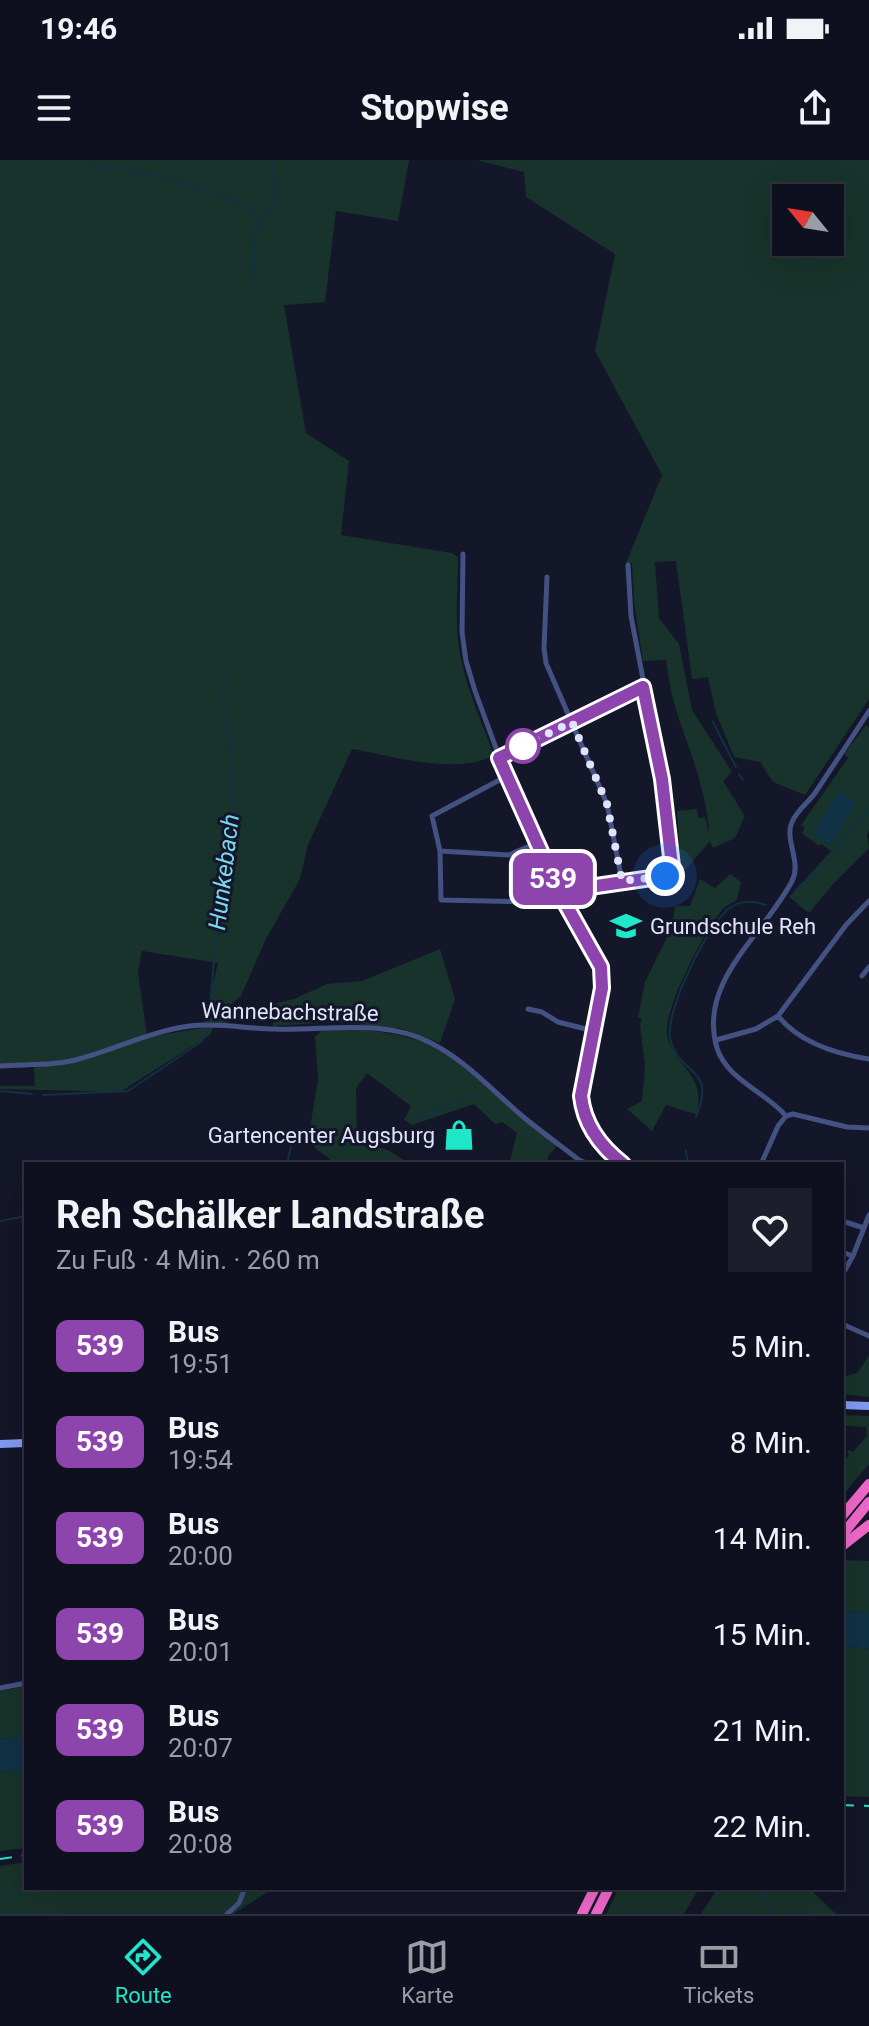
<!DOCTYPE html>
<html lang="de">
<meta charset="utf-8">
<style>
body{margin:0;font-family:Roboto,sans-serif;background:#1d1e2c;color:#f1f3f6;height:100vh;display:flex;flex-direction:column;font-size:30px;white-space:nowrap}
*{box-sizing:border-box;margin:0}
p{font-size:26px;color:#9b9da4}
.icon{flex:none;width:44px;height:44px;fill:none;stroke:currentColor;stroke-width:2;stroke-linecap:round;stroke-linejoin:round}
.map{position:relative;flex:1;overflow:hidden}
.details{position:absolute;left:24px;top:1002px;width:820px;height:728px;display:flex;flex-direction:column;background:#0f101f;border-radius:0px;box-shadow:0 8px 32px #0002,0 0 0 2px #2f303d}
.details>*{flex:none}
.badge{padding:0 16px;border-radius:12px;font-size:28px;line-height:52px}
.needle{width:52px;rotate:300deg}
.buttons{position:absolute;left:772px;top:24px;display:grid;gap:16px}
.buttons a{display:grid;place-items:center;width:72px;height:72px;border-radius:0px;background:#0f101f;box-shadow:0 8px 32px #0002,0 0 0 2px #2f303d;font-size:40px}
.you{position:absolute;width:40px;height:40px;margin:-20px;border:6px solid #fff;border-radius:50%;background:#1a73e8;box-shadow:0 0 0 12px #1a73e833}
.map>.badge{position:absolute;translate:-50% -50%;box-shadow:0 0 0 4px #fff}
.round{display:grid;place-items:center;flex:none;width:84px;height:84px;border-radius:0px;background:#1d1e2c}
.headline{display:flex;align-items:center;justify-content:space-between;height:136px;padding:0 32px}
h1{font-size:38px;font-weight:700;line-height:60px}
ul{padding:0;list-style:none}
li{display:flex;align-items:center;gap:24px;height:96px;padding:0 32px}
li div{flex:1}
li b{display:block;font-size:30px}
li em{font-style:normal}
li .badge{min-width:88px;font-weight:700;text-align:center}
.status{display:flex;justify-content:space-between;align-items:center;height:56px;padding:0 40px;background:#0f101f;direction:ltr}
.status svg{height:22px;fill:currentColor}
header{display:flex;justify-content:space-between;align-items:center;height:104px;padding:0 32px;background:#0f101f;font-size:36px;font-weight:700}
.dock{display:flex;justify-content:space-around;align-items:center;height:112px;border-top:2px solid #2f303d;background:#0f101f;font-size:22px;color:#9b9da4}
.dock a{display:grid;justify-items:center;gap:4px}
.dock .active{color:#20e7c9}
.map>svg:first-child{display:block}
.green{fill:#18332b;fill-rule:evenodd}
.water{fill:#113145}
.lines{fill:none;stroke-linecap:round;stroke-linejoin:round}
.stream{stroke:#113145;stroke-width:2}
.street{stroke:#445283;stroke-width:5}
.secondary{stroke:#819af1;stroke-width:8}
.highway{stroke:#ef68ca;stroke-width:10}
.rail{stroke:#20e7c9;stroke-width:2;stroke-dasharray:12 10;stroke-linecap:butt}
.line-casing{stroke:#fff;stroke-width:18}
.line{stroke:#8e44ad;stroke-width:12}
.walk{stroke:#e0e3fc;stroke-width:8;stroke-dasharray:0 14.4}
.stop-dot{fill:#fff;stroke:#8e44ad;stroke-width:4}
.labels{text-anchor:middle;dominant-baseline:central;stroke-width:6;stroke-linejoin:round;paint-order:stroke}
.poi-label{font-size:22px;fill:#e0e3fc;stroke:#141629;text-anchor:start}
.street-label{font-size:22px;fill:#e0e3fc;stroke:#141629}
.water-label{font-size:24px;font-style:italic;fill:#79d7f0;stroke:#141629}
</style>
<div class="status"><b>19:46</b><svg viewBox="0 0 49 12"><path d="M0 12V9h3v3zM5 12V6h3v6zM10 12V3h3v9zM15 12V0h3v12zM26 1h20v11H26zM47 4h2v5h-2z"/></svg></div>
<header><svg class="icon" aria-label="menu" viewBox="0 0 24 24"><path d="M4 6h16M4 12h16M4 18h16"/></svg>Stopwise<svg class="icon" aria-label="share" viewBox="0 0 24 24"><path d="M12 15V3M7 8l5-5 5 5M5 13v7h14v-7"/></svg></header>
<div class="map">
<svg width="869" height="1754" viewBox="0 0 869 1754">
<rect width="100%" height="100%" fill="#141629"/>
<path class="green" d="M0 0H409L398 61 336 51 325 142 284 145 306 273 349 301 341 375 452 393 458 397C458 430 454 466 461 499 468 532 482 563 494 595 457 616 393 596 352 589L308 685 300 719 266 779 241 836 231 844 228 864 204 862 218 803 142 791 138 813 147 875 56 904 77 902 148 877 214 866 210 875 120 932 0 929V926H35L34 906 0 908Z
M477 0H869V539L805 635 773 622 760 602 734 597 716 553 708 517 692 519 676 401 655 402 659 458 679 484 692 550 732 612 723 621 745 656 735 678 713 688 710 681 685 710 681 708 677 651 697 649 698 658 705 657 709 674C707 629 687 586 674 543 670 529 668 514 666 500L643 501 634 442 632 403H626L662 315 595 191 615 94 526 37 524 12ZM830 38V82H786V38Z
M866 565 869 567V670L867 675 869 688 833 724 809 753 789 737 831 691 821 684 819 686 802 673 805 668 801 665 848 598 844 594Z
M730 714 741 722 737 740C732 743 726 745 722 750 705 770 665 846 667 872 669 895 688 905 696 925 700 934 698 945 698 955L666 945 652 971 627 949 642 941 645 906 640 865 642 859 638 857 645 822 672 767 675 746H690L700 719 715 728Z
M440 789 455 839 440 883 403 869 335 862 273 866 274 844 294 839 327 824 362 821Z
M323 869C360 869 405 871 438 889 476 910 523 956 558 985L549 995 546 1004H509L517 973 502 962 495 964 474 944 412 965 404 960 411 946 367 913 356 928 357 977 368 985 388 990 407 1002 405 1004H336L315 988 309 975 318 919 315 877Z
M869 1196V1237L842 1234V1217L857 1213Z
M842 1255 869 1256V1304L842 1336V1303L849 1295 847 1292 849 1290 853 1292 867 1276 866 1267 842 1265Z
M842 1400 869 1401V1453L842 1451Z
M842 1486 869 1489V1637L842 1636Z
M26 1526V1577L0 1579V1531Z
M26 1611V1688L0 1691V1612Z
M26 1702V1728H274L233 1754H0V1706Z
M619 1728H699L684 1754H606Z
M718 1728H812L814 1733 836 1754H701Z"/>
<path class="water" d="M840 631 857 643 831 686 812 673Z
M842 1451 869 1453V1489L842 1486Z
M26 1577V1611L0 1612V1579Z"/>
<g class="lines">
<path class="stream" d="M87 7C115 0 247 35 262 60
M251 119 255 105 253 75 275 40 277 33 271 4 274 0
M713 562 736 607
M739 614 743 620
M833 693 869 649
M795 731 823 705
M209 861 216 775 235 663 229 575 222 541 227 516
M0 931 32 934
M43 935 128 931 201 882 209 869
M696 957C718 905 677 916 670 878 665 851 709 761 731 747 741 740 755 741 766 745
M413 959 473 935
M686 991 688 1004
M390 1002 391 994
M287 1004 294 972
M0 1061 26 1056
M759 1728 771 1754"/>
<path class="street" d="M463 394 462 472 466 501 475 531 503 607 536 683 560 734 601 810 602 828 581 936C584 964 602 987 623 1004
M547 417 544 488 546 503 607 644 622 721
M499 598 643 527
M507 616 432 656 440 691 441 740 531 742 569 730 665 716 671 712 672 706 662 619 631 456 628 405
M440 691 509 695 536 683
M862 816 869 807
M528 849 542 852 558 862 594 871
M778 856C799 882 836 894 869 899
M716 880 756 869 778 856 846 765 869 741
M0 906C25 904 55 906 79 899 116 889 151 871 190 866 218 862 247 869 275 869 326 871 383 858 431 883 465 900 493 931 521 955 540 971 560 985 579 1000L589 1004
M786 956C766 932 727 920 717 888 697 821 765 774 792 721 802 702 784 680 792 662 797 650 808 643 815 633 833 606 851 579 869 551
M786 956 793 954 847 967 869 968
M761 1004 778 966 786 956
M842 1061 864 1068
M842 1092 853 1096
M842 1115 853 1096 869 1055
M842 1164 869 1176
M0 1528 26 1523
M227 1754 239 1743 245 1728"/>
<path class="secondary" d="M842 1245 869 1246
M0 1284 26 1283"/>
<path class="highway" d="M842 1356 869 1324
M842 1375 869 1342
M842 1386 869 1365
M582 1754 595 1728
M596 1754 609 1728"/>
<path class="rail" d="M842 1645 869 1646
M0 1699 26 1695"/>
</g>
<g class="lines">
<defs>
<path id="line" d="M569 730 665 716 671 712 672 706 662 619 643 527 499 598 560 734 601 807 602 828 581 936C584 964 601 987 623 1004"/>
</defs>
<use href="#line" class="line-casing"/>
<use href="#line" class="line"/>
<path class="walk" d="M523 586 572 562 607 644 622 721 665 716"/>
</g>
<defs>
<symbol id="school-bare" viewBox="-9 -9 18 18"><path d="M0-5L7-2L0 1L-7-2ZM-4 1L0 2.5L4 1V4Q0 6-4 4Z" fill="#20e7c9" stroke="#141629" stroke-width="2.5" paint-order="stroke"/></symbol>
<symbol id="shop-bare" viewBox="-9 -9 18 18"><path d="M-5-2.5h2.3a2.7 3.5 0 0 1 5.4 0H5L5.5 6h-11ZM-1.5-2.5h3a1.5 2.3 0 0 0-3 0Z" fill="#20e7c9" stroke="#141629" stroke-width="2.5" paint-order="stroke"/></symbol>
</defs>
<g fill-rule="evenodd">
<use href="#school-bare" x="604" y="744" width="44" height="44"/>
<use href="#shop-bare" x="437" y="953" width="44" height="44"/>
</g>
<circle class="stop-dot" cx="523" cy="586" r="16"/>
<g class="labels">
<g class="poi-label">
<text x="650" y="766">Grundschule Reh</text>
<text x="435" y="975" text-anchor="end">Gartencenter Augsburg</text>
</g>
<g class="street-label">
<text transform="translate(290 852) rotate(1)">Wannebachstraße</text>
</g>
<g class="water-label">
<text transform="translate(224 712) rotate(-83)">Hunkebach</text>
</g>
</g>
</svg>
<div class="buttons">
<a><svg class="needle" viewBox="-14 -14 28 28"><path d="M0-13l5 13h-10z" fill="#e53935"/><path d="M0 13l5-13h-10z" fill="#9b9da4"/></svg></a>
</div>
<div class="you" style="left:665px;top:716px"></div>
<b class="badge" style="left:553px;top:719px;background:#8e44ad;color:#fff">539</b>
<section class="details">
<div class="headline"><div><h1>Reh Schälker Landstraße</h1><p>Zu Fuß · 4 Min. · 260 m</p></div><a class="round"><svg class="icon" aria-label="heart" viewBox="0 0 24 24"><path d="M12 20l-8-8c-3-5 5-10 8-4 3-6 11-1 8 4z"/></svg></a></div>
<ul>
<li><span class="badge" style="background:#8e44ad;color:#fff">539</span><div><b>Bus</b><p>19:51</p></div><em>5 Min.</em></li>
<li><span class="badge" style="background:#8e44ad;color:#fff">539</span><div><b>Bus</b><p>19:54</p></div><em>8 Min.</em></li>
<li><span class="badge" style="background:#8e44ad;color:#fff">539</span><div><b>Bus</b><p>20:00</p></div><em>14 Min.</em></li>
<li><span class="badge" style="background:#8e44ad;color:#fff">539</span><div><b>Bus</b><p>20:01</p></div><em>15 Min.</em></li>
<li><span class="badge" style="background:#8e44ad;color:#fff">539</span><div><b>Bus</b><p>20:07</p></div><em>21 Min.</em></li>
<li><span class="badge" style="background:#8e44ad;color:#fff">539</span><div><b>Bus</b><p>20:08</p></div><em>22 Min.</em></li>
</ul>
</section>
</div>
<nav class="dock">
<a class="active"><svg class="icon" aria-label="directions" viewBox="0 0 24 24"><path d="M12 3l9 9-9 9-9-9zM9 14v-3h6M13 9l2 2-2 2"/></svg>Route</a>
<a><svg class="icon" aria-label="map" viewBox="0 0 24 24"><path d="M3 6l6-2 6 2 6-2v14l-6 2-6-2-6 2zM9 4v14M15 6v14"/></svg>Karte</a>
<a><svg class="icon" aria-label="tickets" viewBox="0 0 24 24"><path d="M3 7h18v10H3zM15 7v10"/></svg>Tickets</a>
</nav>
